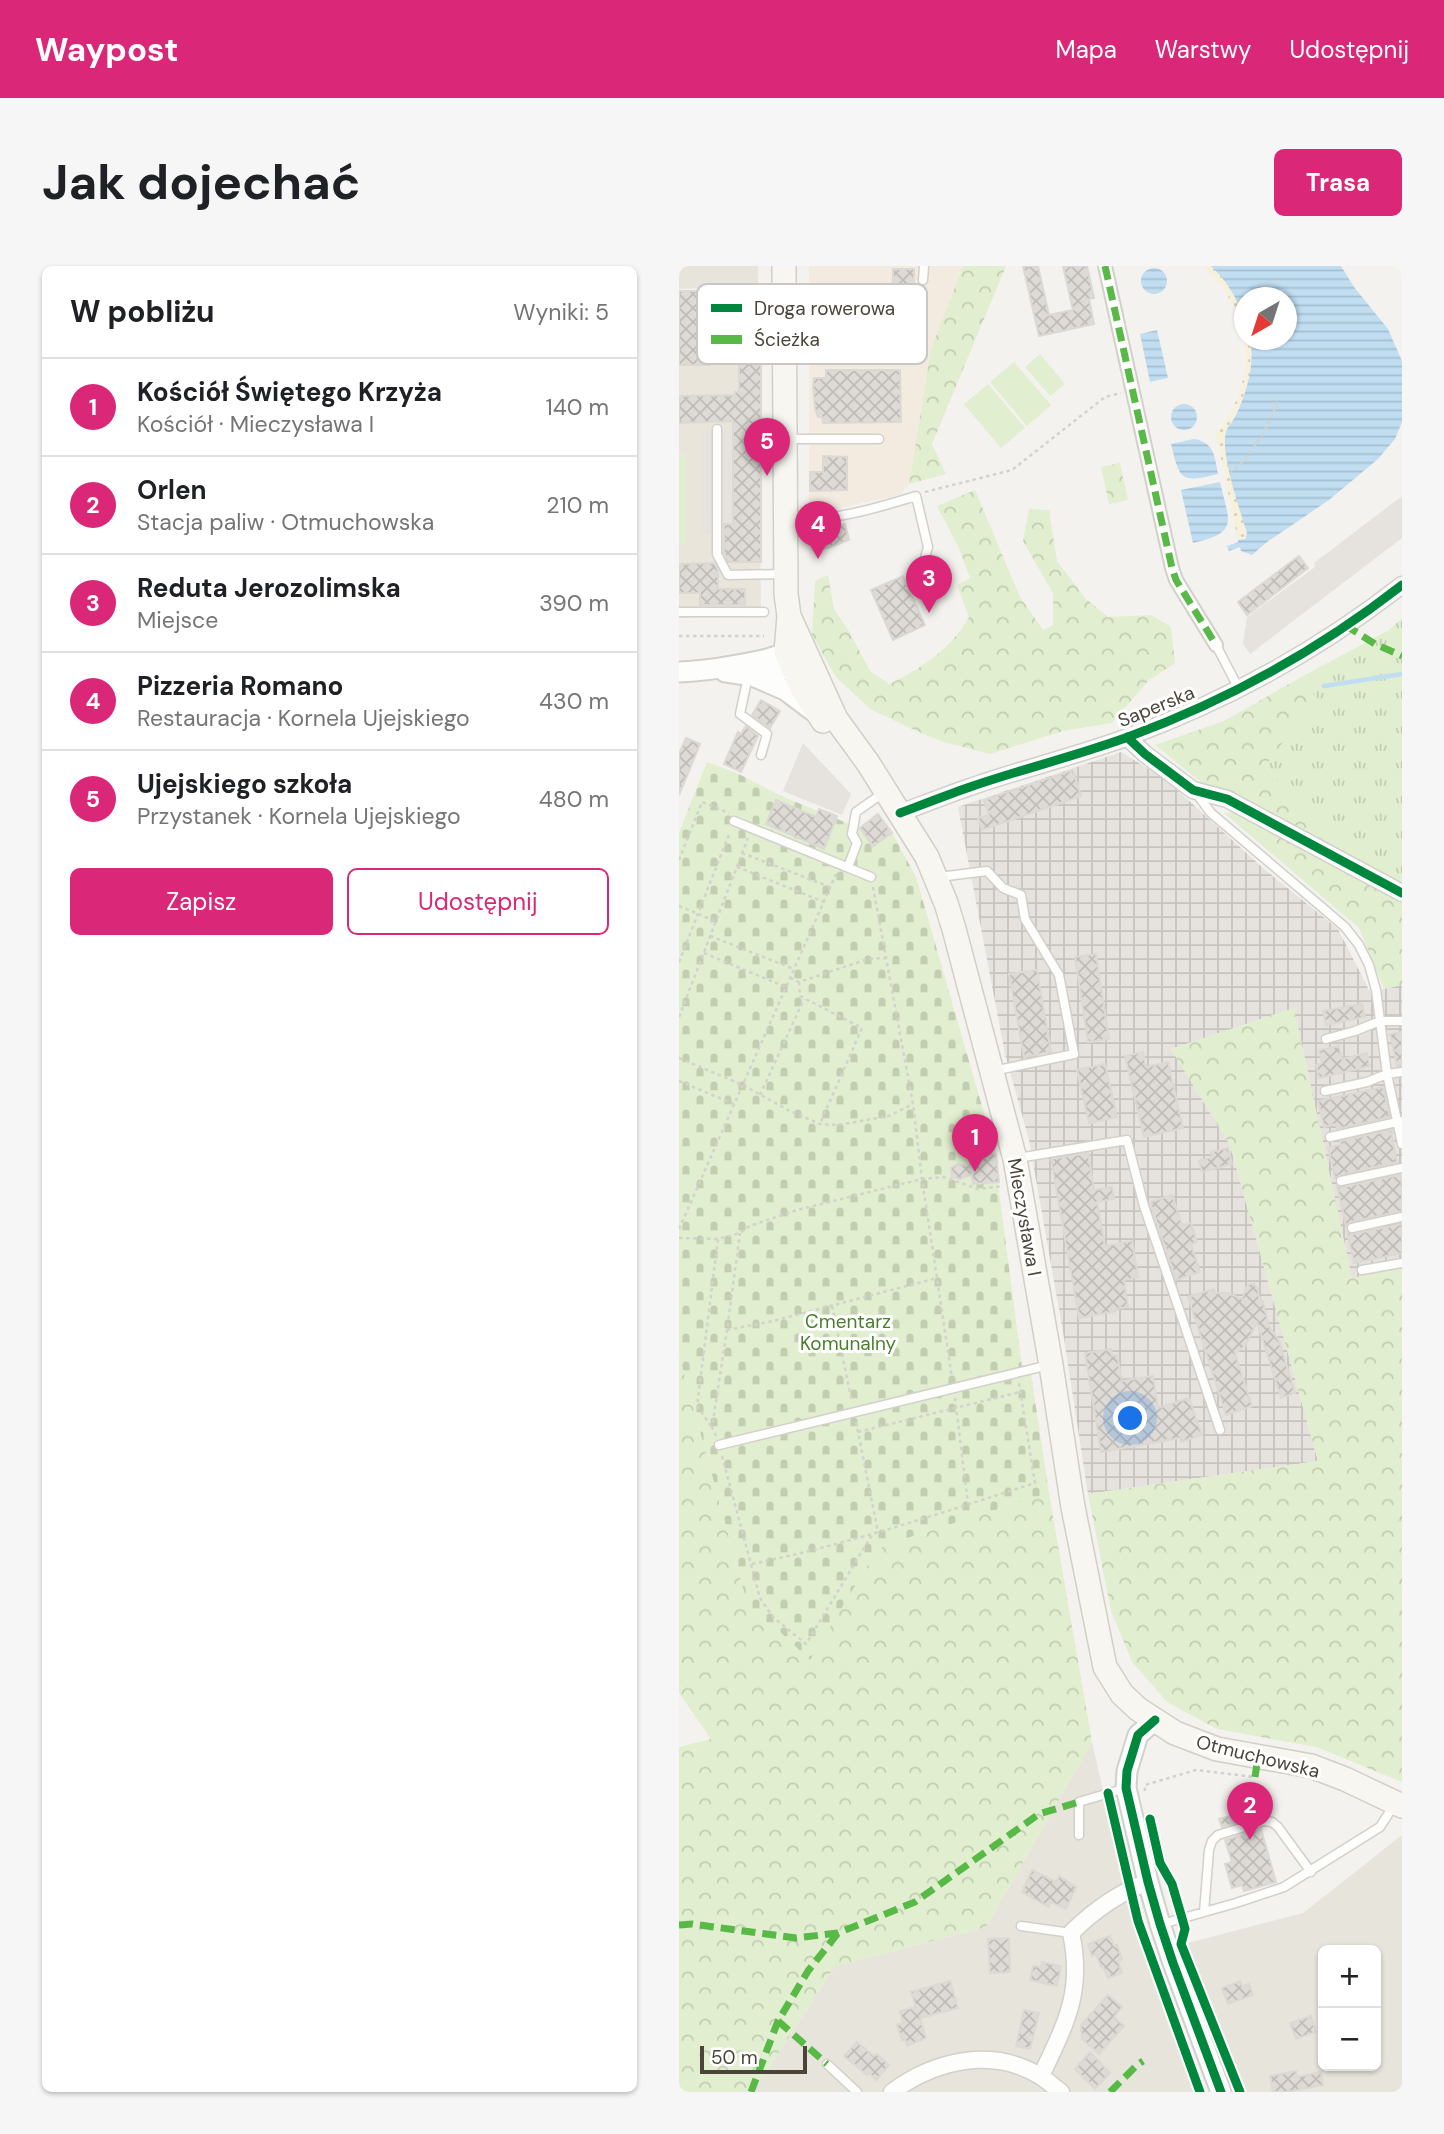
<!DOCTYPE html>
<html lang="pl">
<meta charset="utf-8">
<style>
:root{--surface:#fff;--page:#f6f6f6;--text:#202124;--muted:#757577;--line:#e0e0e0;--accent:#db2777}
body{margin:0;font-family:"DM Sans",sans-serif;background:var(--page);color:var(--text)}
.controls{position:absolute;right:21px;bottom:21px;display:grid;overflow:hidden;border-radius:10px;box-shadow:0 2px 5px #0004}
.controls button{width:63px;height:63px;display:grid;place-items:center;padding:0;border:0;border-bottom:2px solid var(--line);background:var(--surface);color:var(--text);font:35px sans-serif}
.compass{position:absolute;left:555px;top:21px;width:63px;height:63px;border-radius:50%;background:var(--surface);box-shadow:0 2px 5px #0004;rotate:219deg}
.scale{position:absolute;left:21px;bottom:18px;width:107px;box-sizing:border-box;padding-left:7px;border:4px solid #4b4439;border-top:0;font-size:19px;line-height:24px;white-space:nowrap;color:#4b4439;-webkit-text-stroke:5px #fff;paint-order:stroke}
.you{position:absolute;left:452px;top:1153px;width:24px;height:24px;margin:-18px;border:5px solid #fff;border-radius:50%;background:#1a73e8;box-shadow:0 0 0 10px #1a73e833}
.badge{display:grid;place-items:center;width:46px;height:46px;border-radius:50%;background:var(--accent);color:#fff;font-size:23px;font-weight:700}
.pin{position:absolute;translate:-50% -58px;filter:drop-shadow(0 2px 4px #0008)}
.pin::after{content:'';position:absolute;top:37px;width:24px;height:21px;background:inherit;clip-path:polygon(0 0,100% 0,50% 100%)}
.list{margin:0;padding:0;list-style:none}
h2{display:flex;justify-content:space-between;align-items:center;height:91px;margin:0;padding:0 28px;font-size:30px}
h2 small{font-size:23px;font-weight:400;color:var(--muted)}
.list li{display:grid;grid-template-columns:46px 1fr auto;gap:21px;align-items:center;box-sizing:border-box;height:98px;padding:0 28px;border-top:2px solid var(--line)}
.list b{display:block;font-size:26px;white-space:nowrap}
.list p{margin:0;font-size:23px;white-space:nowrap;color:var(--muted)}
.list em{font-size:23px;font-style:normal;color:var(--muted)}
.actions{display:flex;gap:14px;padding:21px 28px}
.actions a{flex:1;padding:16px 0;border:2px solid var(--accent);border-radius:10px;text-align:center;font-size:24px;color:var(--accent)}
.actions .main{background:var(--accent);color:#fff}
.map{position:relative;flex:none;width:723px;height:1826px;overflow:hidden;border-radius:10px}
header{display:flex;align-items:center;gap:42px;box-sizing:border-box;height:98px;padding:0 35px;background:var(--accent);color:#fff}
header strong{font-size:33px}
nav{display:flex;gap:38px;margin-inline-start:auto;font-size:24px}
.intro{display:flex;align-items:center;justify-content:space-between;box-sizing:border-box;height:168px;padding:0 42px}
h1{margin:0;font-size:49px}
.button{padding:18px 32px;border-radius:10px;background:var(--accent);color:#fff;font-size:24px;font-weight:700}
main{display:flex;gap:42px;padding:0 42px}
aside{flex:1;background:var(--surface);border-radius:10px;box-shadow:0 2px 5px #0004}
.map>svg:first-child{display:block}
.residential{fill:#e7e4dc;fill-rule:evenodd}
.commercial{fill:#f3ebdf}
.industrial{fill:url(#industrial-grid)}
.education{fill:#eae5da}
.grass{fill:url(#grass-tufts)}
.forest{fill:url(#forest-crowns)}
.sand{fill:url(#sand-dots)}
.cemetery{fill:url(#cemetery-stones)}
.garden{fill:#e1eecf}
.parking{fill:#e6e3df}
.water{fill:url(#water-rules)}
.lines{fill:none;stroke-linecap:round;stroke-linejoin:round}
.stream{stroke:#c0ddf1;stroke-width:4.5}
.building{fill:url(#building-cross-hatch);stroke:#dcd9d4;stroke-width:2}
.service-casing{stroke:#d2d0cb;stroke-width:11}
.pedestrian-casing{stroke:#d2d0cb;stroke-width:16}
.minor-casing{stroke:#d2d0cb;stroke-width:19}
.tertiary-casing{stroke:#d2d0cb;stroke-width:23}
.secondary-casing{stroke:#d3cfc5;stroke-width:26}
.path{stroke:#d3d2cc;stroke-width:2.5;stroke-dasharray:3.5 3.5;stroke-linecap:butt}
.service{stroke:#fdfdfc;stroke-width:8}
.pedestrian{stroke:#fdfdfc;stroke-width:12}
.minor{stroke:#fdfdfc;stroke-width:16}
.tertiary{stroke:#fdfdfc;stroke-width:19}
.secondary{stroke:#f7f6f1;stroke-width:23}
.quiet{stroke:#58b947;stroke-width:7;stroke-dasharray:14 7;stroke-linecap:butt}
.cycleway-casing{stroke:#fff;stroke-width:13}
.cycleway{stroke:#00873e;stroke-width:9}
.labels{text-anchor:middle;stroke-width:6;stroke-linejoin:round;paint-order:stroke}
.street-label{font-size:19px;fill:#4b4439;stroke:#fff}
.park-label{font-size:19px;fill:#4a7f2a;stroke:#fff}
.key{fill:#fff;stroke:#c9c7c4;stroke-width:2}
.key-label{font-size:19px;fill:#4b4439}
</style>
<header>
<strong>Waypost</strong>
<nav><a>Mapa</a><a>Warstwy</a><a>Udostępnij</a></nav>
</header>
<div class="intro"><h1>Jak dojechać</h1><a class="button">Trasa</a></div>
<main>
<aside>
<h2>W pobliżu<small>Wyniki: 5</small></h2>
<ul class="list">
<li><span class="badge">1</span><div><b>Kościół Świętego Krzyża</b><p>Kościół · Mieczysława I</p></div><em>140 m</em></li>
<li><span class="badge">2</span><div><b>Orlen</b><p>Stacja paliw · Otmuchowska</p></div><em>210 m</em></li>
<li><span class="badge">3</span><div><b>Reduta Jerozolimska</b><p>Miejsce</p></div><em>390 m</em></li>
<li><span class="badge">4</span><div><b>Pizzeria Romano</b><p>Restauracja · Kornela Ujejskiego</p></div><em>430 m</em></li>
<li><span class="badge">5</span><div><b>Ujejskiego szkoła</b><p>Przystanek · Kornela Ujejskiego</p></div><em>480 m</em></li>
</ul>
<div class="actions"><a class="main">Zapisz</a><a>Udostępnij</a></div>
</aside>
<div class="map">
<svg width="723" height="1826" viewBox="0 0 723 1826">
<defs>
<pattern id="industrial-grid" width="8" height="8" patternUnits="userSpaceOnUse" patternTransform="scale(1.75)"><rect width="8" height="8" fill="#e6e2de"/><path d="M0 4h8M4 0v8" fill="none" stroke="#c7c3bf"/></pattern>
<pattern id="grass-tufts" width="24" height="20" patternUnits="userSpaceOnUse" patternTransform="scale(1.75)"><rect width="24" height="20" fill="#e1eecf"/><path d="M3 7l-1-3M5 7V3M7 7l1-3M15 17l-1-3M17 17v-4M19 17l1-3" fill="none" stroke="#c3cdb2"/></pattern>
<pattern id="forest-crowns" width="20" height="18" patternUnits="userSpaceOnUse" patternTransform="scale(1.75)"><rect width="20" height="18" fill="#e1eecf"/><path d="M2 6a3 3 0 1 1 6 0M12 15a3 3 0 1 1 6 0" fill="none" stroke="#c3cdb2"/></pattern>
<pattern id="sand-dots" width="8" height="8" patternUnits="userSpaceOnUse" patternTransform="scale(1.75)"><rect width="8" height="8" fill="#f7f0da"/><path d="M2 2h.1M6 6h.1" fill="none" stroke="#d5cfbc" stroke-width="1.8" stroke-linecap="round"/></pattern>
<pattern id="cemetery-stones" width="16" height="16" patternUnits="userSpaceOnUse" patternTransform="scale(1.75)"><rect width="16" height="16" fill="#e1eecf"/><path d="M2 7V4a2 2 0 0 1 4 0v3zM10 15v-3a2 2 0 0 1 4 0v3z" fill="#c3cdb2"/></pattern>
<pattern id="water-rules" width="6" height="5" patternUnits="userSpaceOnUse" patternTransform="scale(1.75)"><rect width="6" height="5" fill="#c0ddf1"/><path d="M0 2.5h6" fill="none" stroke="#a6bfcf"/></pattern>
<pattern id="building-cross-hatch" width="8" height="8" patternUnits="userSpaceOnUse" patternTransform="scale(1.75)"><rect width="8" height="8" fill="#dedbd6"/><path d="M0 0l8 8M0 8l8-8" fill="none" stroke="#c0bdb8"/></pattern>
</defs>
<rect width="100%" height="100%" fill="#f4f2ee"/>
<path class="residential" d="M0,0h79v20l-79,3z
M413,1476l42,185 62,165h-443l82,-126 151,-39z
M723,1569v257h-157l-57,-149 115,-30zM644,1684h53v116h-53z"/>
<path class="commercial" d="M130,0h154l-32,83 -22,135 -9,11 -91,19z"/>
<path class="industrial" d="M442,486l44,27 98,89 75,61 32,63 32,-7v283l-50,11 -58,-271 -123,41 59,96 88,316 -230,33 -25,-162 -34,-192 -24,-86 -47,-247z"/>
<path class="education" d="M30,20l50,1 2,330 -82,1v-327h19v-3z"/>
<path class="grass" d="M723,352v285l-34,-21 -103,-116 51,-67 -13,-23 86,-46z"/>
<path class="forest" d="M284,0h43l-74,178 14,30 -37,10 22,-135z
M441,197l8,37 -19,4 -8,-37z
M296,224l45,107 23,33 10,-5v-32l-30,-52 6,-32 20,1 8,51 28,37 23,19 43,-2 20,12 4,36 -27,18 -36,42 -49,8 -73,23 -46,-12 -21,-8 -53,-25 -34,-32 -24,-42 3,-54 13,-6 6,34 16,24 20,38 19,13c31,-14 64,-37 80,-67l-12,-32 13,-7 -11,-30 -22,-42z
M624,410l13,23 -51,67 78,88 -108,-57 -33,-14 -47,-38 69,-24z
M558,546l131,70 34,21v82l-18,4 -25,-61 -135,-115z
M615,742l58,270 50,-10v514l-86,-35 -99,-18 -50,-27 -35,-40 -21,-51 -23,-117 230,-33 -88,-316 -59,-96z
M0,1089l68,247 7,12 25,17 31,28 65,-106 10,-8 164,-52 43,249 -106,185 -151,39 -82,126h-74v-345l32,-8 -32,-46z"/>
<path class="sand" d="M522,0h10c23,22 33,40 33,72 -6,-29 -19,-53 -43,-72z
M566,74h5l1,4 -1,30 -7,23 -17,35 4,42 17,59 -2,6 -7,1 -22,-106c22,-28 33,-58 29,-94z"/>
<path class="cemetery" d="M28,496l32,12 40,21 80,33 14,18 19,-13 24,44 81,281 2,34 24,182h8l18,119 -164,52 -10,8 -65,107 -31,-29 -25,-17 -7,-12 -68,-247v-522z"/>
<path class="garden" d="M361,88l25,30 -15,12 -25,-29z
M335,96l37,43 -24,21 -37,-44z
M309,118l37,44 -24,20 -37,-44z
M0,187h6l1,90h-7z"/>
<path class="parking" d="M52,164l1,94h-20l-1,10h-10v-103z
M723,230v42l-152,116 -7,-10 4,-27 68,-50 -1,-4z
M124,477l48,51 -9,21 -59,-24z"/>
<path class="water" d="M532,0h130l13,21 34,42 14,32v61l-7,17 -17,20 -49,41 -62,42 -15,13 -11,-4 -1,-4 -11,4 -2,-5 11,-4v-2l7,-1 2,-6c-7,-23 -27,-79 -21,-101 2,-6 8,-12 11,-19 10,-22 18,-49 13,-73h37v-42h-42l-1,19c-8,-20 -17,-36 -33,-51z
M462 15a13 13 0 1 1 26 0a13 13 0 1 1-26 0Z
M478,64l11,48 -18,4 -10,-48z
M492 151a13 13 0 1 1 26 0a13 13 0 1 1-26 0Z
M515,173c20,3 21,18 24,35 -37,9 -38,7 -47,-30z
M541,216c9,40 20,50 -27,61l-12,-53z"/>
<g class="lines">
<path class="stream" d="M645,420l78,-12"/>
</g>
<path class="building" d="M344,0h15l11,49 24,-5 -10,-44h24l7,32 -5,1 5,25 -55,12z
M214,3h21l-1,63 -21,-1z
M0,25h22l1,52h5l2,22h-30z
M60,66h22v230h-33l-4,-10v-28h9v-103l-54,2v-27l56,-1v-3h4z
M147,104h74l1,52 -78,1 -1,-6h-4l-3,-9 -2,-22 1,-8h12z
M144,190l24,1v33l-37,1v-19h13z
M166,258l4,16 -21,8h-11v-19z
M620,290l9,12 -61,47 -9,-13z
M35,297l4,7v19h27v16h-45v-12h-21v-29z
M224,310l22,49 -32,15 -22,-50z
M82,434l19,11 -10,17 -18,-13z
M67,460l12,10 -17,36 -17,-8 14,-32 3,2z
M7,472l14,6 -21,51v-41z
M394,504l8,26 -99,34 -4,-12 11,-3 -5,-15z
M97,534l40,17 3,-8 18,7 -13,33 -58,-25z
M199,548l14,19 -19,13 -13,-18z
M417,688l13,85 -21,3 -13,-85z
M358,704l14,82 -27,5 -15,-83z
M683,738l3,13 -39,8 -3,-14z
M723,766v33l-5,1 -7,-32z
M660,780l3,13 25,-6 3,13 -51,12 -3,-13 6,-2 -3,-13z
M464,786l3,15 22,-5 15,66 -39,9 -19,-81z
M426,798l12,53 -28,6 -12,-53z
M704,821l7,30 -53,12 -1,-5 -12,3 -6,-26z
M713,864l1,3h-2l6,29 -57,13 -5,3 -7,-31 13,-2 -1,-4z
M549,882l4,16 -30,8 -3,-11 14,-4 -2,-5z
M409,887l6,37 18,-3 2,12 -17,3 8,44 27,-5 6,36 -14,3 4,27 -13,2 1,2 -37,7 -28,-159z
M317,888l3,28 -26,2 -1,-10 -12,5 -8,-2 -1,-9 7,-4 12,2v-9z
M721,909l2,10v26l-51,11 -5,4 -9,-40 5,1z
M493,929l10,30 9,-2 6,19 -6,2 9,28 -24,8 -26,-78z
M723,958v29l-48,10 -7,-31 6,2z
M571,1018h4l4,5 1,8 4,5 6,24 10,15 16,52 -14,5 -24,-76 -12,24 -10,7 17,53 -26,9 -38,-118 26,-8 1,4h13l14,6 5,-13z
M432,1083l1,7 5,-1 5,26 31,-5 5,32 31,-10 13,37 -21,7 -1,-4 -79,14 -16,-99z
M576,1543l2,7 -35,11 -3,-8z
M582,1563l15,53 -32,9 -2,-6 -10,3 -7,-24 7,-2 -7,-22z
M353,1604l24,12 3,-6 17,11 -10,22 -15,-7 -2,5 -27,-15z
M431,1670l4,10 3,-1 5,14 -4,2 4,12 -14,5 -5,-12 -2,1 -5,-13 -4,2 -4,-12z
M330,1672l1,34 -20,1 -2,-34z
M363,1696l19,4 -4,20 -27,-6 3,-14 8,1z
M271,1715l8,27 -38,10 6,20 -19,8 -2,-7 -3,1 -5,-15 6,-2 -3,-12 16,-4 -5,-15z
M561,1715l2,5 7,-2 4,11 -25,9 -6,-16z
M429,1729l14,12 -8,10 10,9 -25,28 -17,-15 -1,-14z
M345,1744l15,3 -9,36 -14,-3z
M632,1750l5,16 -20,7 -6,-16z
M178,1776l17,14 3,-2 12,11 -13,15 -7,-7 -2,2 -23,-19z
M411,1786l20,21 -15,16 -20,-20z
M617,1805l1,6 24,-5 2,13 -36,7h-14l-3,-16z"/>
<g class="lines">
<g class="service-casing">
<path id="service" d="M244,14l1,-14
M35,84c0,-7 -3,-16 -2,-23 4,-21 53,-14 69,-15
M108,93l134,-2
M38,163v125l11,21 55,-1
M108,173h92
M109,255c43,0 86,-12 128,-25l12,51 -8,29
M0,346h85
M537,379l23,44
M69,410l-8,38 27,20 -6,21
M517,527l15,20 113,96 21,18 14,18 10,20 7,25 11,84 15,70
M55,555l137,56
M169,601l9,-24 -5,-9 4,-22 27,-19
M260,611l48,-6 16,17 18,7 4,24 34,56 15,79 -81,17
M647,773l29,-8 25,-10h22
M646,825l42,-9 20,-8 15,-2
M651,871l72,-16
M339,892l109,-18 17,66 76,224
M662,915l61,-13
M673,962l50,-11
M683,1004l40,-7
M40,1179l330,-80
M400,1569v-33l47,-14
M525,1646l5,-62 3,-9 6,-6 46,-14 8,1 6,5 33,45
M483,1658l74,-21 48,-16 96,-60 14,-22
M342,1660l50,7
M148,1798l30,28"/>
</g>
<g class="pedestrian-casing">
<path id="pedestrian" d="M426,0l67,302 4,12 40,65"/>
</g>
<g class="minor-casing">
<path id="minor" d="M448,471l18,17 48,36 34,9 175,94
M221,547c24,-9 47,-18 70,-26 52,-18 106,-31 158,-50 98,-36 192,-88 274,-152
M362,1810c24,-51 43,-84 30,-143 22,-22 47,-40 77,-51
M213,1826c43,-32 100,-45 148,-16 7,4 14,11 21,16"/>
</g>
<g class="tertiary-casing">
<path id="tertiary" d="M0,406c28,-1 56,-6 84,-12 17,-4 20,-9 39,-6
M46,406c32,5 49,8 77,-14
M76,411l30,13 28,21
M476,1454l-17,15 -11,36 -1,17 22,94 12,42 13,39 48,129"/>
</g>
<g class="secondary-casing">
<path id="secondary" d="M105,0l2,328 3,22 -3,36 17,38 20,31
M110,350l47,103 32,44 59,94 19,46 8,26 61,230 36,206 22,142 32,160 17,27 16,15 37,24 42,16 94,17 34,13 57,27"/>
</g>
<path class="path" d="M551,208c23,-21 38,-45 48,-74
M246,226l87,-22 93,-73 16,-4
M0,370h85
M63,587l88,34
M0,594l23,-58 27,11
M58,601l87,35
M194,621l40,217 9,75 30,199
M0,640l36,15
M31,670l84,33
M25,687l82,34
M0,696l51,-130
M111,712l9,4 69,-23 18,-1
M120,716l1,14 62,32 -42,96
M0,751l69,-179
M0,792l64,27 45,25 32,14 18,1 51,-9 24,-12
M0,815l55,23
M81,829l44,-96
M0,963l157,-355
M0,972l39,1 22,-6 10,-7 47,-16 125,-31 22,-2 34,12 25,-3
M153,1040l20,96
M48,1064l46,-9 164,-43
M276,1132l13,106
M177,1156l22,110
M32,1160l-14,-20 21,-167
M179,1166l162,-40
M37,1170l-4,-9 15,-97 13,-97
M43,1190l38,142 13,19 33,27 66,-109
M73,1298c97,-20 189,-51 283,-81l-16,-100
M466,1525v-6l51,-15 59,7"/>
<use href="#service" class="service"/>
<use href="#pedestrian" class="pedestrian"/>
<use href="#minor" class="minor"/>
<use href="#tertiary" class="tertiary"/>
<use href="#secondary" class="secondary"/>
<path class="quiet" d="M426,0l67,302 4,12 40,65
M666,359l30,19 27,12
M576,1511l3,-20
M0,1659l13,-1 104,14 42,-5 77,-31 124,-88 40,-12
M99,1755l49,43
M72,1826l27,-71 30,-50 30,-38
M431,1826l27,-27 6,-4"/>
<g class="cycleway-casing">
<path id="cycleway" d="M448,471l18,17 48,36 34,9 175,94
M221,547c24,-9 47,-18 70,-26 52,-18 106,-31 158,-50 98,-36 192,-88 274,-152
M476,1454l-17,15 -11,36 -1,17 22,94 12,42 13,39 48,129
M429,1527l30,128 62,171
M471,1553l10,44 12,21 10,34 3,11 -4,15 59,148"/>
</g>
<use href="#cycleway" class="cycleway"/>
</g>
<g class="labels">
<g class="street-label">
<text transform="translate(477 440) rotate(-22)" y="7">Saperska</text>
<text transform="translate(346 951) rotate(80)" y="7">Mieczysława I</text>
<text transform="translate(579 1490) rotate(14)" y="7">Otmuchowska</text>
</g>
<g class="park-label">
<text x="169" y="1062">Cmentarz<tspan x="169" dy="22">Komunalny</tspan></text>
</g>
</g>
<rect x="18" y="18" width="230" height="80" rx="10" class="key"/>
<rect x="32" y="38" width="31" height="8" fill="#00873e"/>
<rect x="32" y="69" width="31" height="9" fill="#58b947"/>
<g class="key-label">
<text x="75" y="49">Droga rowerowa</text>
<text x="75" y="80">Ścieżka</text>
</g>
</svg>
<div class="controls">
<button>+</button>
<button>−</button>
</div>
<svg class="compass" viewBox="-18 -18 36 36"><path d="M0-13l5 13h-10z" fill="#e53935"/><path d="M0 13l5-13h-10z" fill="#757577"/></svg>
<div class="scale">50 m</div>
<div class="you"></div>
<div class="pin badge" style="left:296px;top:906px">1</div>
<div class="pin badge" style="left:571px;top:1574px">2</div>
<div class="pin badge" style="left:250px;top:347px">3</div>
<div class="pin badge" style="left:139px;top:293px">4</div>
<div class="pin badge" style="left:88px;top:210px">5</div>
</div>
</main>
